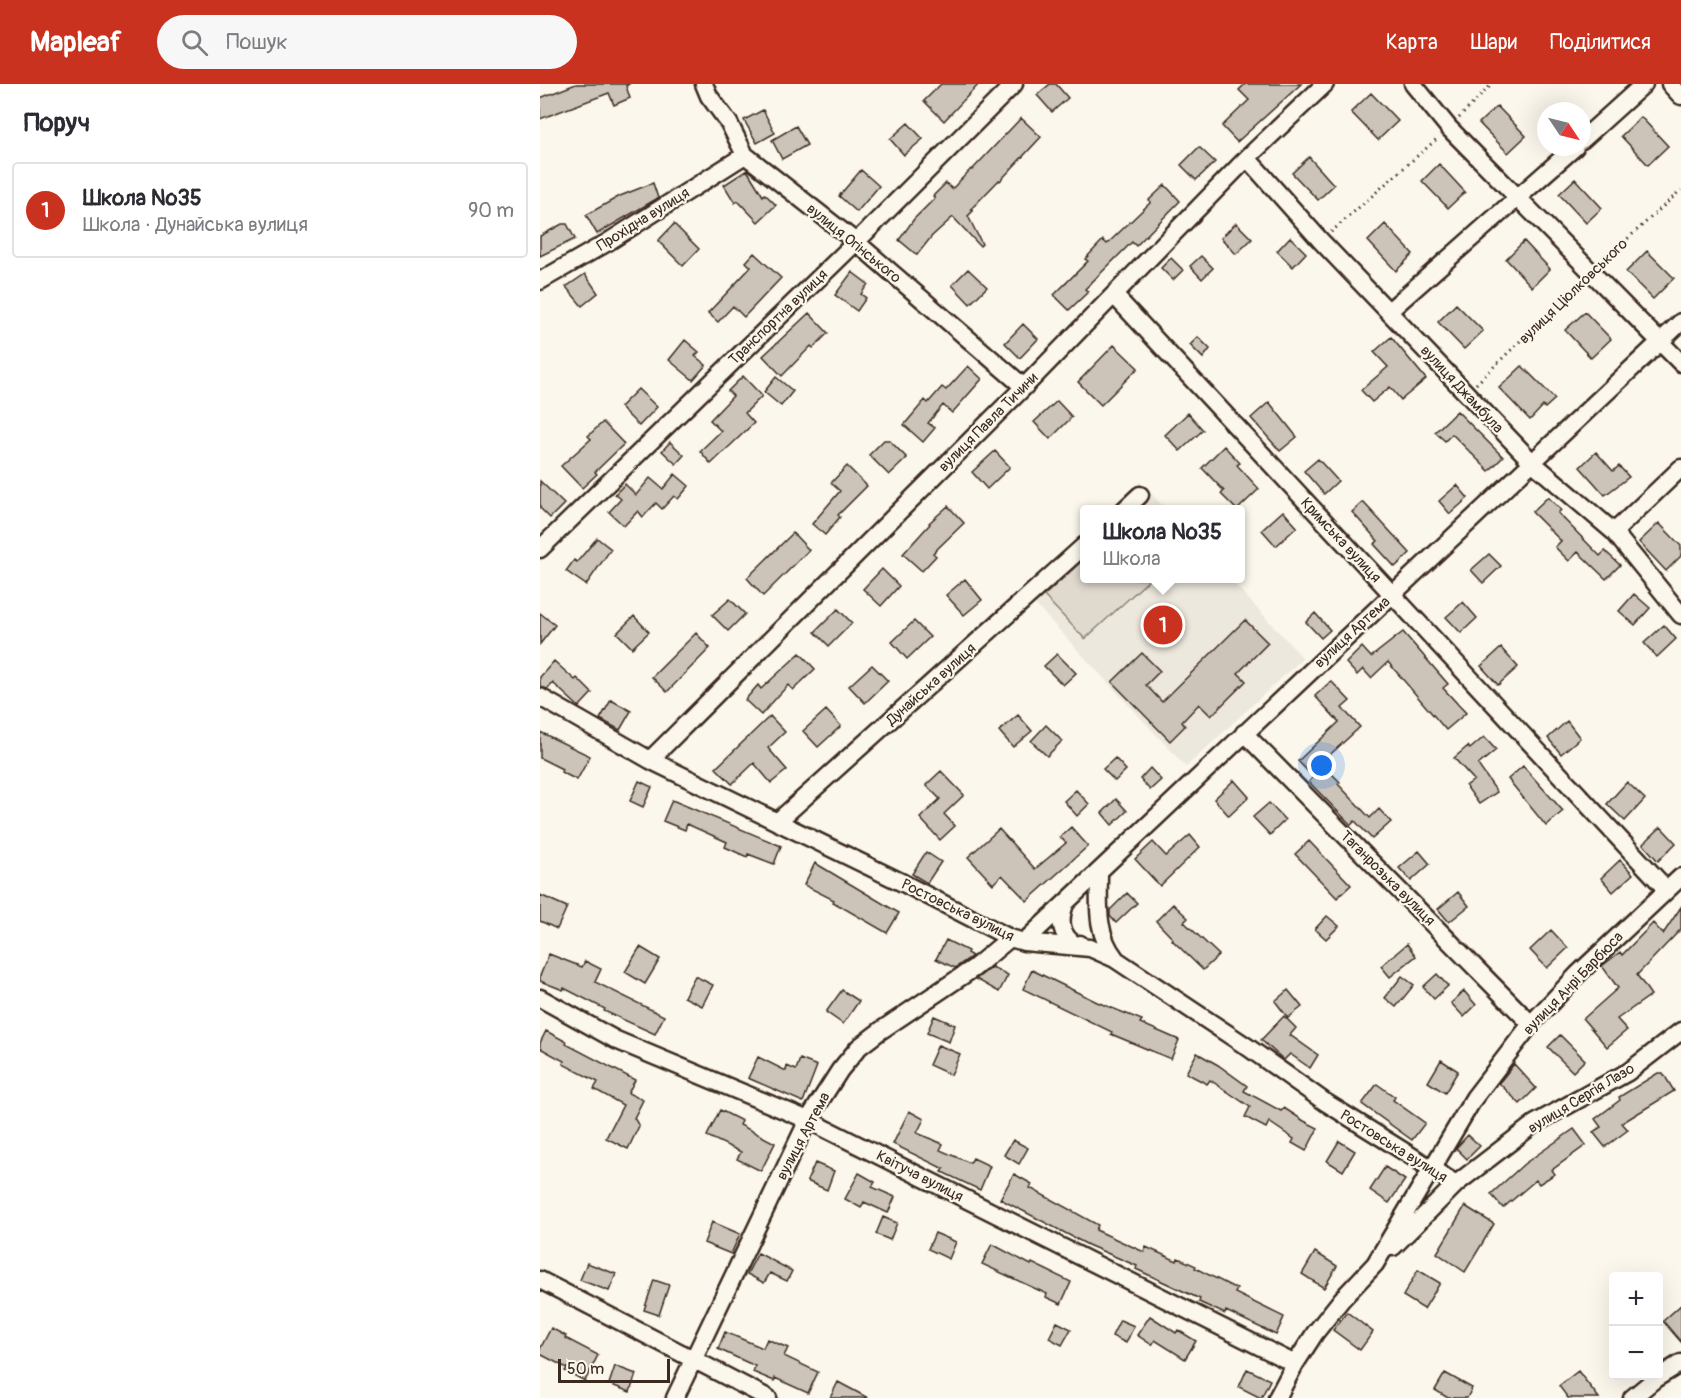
<!DOCTYPE html>
<html lang="uk">
<meta charset="utf-8">
<style>
:root{--surface:#fff;--page:#f7f7f7;--text:#2b2b33;--muted:#7c7c81;--line:#e1e1e2;--accent:#c8321e}
body{margin:0;font-family:Pangolin,sans-serif;background:var(--page);color:var(--text)}
.controls{position:absolute;right:18px;bottom:18px;display:grid;overflow:hidden;border-radius:6px;box-shadow:0 6px 24px #0002}
.controls button{width:54px;height:54px;display:grid;place-items:center;padding:0;border:0;border-bottom:2px solid var(--line);background:var(--surface);color:var(--text);font:30px sans-serif}
.compass{position:absolute;left:997px;top:18px;width:54px;height:54px;border-radius:50%;background:var(--surface);box-shadow:0 6px 24px #0002;rotate:125deg}
.scale{position:absolute;left:18px;bottom:15px;width:112px;box-sizing:border-box;padding-left:6px;border:3px solid #3b2a1e;border-top:0;font-size:16px;line-height:21px;white-space:nowrap;color:#3b2a1e;-webkit-text-stroke:4px #fbf7ec;paint-order:stroke}
.you{position:absolute;left:782px;top:682px;width:21px;height:21px;margin:-15px;border:4px solid #fff;border-radius:50%;background:#1a73e8;box-shadow:0 0 0 9px #1a73e833}
.badge{display:grid;place-items:center;width:39px;height:39px;border-radius:50%;background:var(--accent);color:#fff;font-size:20px;font-weight:700}
.pin{position:absolute;translate:-50% -50%;border:3px solid #fff;box-shadow:0 2px 6px #0006}
.popup{position:absolute;left:540px;top:421px;width:165px;height:78px;box-sizing:border-box;display:grid;place-content:center;border-radius:6px;background:var(--surface);filter:drop-shadow(0 2px 4px #0005);font-size:20px;white-space:nowrap;color:var(--muted)}
.popup b{font-size:22px;color:var(--text)}
.popup::after{content:'';position:absolute;left:50%;top:100%;margin-left:-12px;border:12px solid transparent;border-top-color:var(--surface)}
.list{margin:0;padding:0;list-style:none}
h2{display:flex;justify-content:space-between;align-items:center;height:78px;margin:0;padding:0 24px;font-size:26px}
h2 small{font-size:20px;font-weight:400;color:var(--muted)}
.list li{display:grid;grid-template-columns:39px 1fr auto;gap:18px;align-items:center;box-sizing:border-box;height:96px;margin:0 12px 12px;padding:0 12px;border:2px solid var(--line);border-radius:6px}
.list b{display:block;font-size:22px;white-space:nowrap}
.list p{margin:0;font-size:20px;white-space:nowrap;color:var(--muted)}
.list em{font-size:20px;font-style:normal;color:var(--muted)}
.icon{flex:none;width:33px;height:33px;fill:none;stroke:currentColor;stroke-width:2;stroke-linecap:round;stroke-linejoin:round}
.map{position:relative;flex:none;width:1141px;height:1314px;overflow:hidden}
header{display:flex;align-items:center;gap:36px;box-sizing:border-box;height:84px;padding:0 30px;background:var(--accent);color:#fff}
header strong{font-size:28px}
nav{display:flex;gap:33px;margin-inline-start:auto;font-size:21px}
.search{width:420px;height:54px;background:var(--page);display:flex;align-items:center;gap:15px;box-sizing:border-box;padding:0 21px;border-radius:33px;color:var(--muted);font-size:22px}
main{display:flex}
aside{flex:1;background:var(--surface)}
.map>svg:first-child{display:block}
.built{fill:#ede8dd}
.green{fill:#dfd9ce;stroke:#8d8276;stroke-width:1.5}
.building{fill:#ccc4b9;stroke:#3b2a1e;stroke-width:1.5}
.lines{fill:none;stroke-linecap:round;stroke-linejoin:round}
.minor-casing{stroke:#3b2a1e;stroke-width:21}
.path{stroke:#3b2a1e;stroke-width:3;stroke-dasharray:1.5 4.5;stroke-linecap:butt}
.minor{stroke:#fbf7ec;stroke-width:16}
.labels{text-anchor:middle;stroke-width:4.5;stroke-linejoin:round;paint-order:stroke}
.street-label{font-size:15px;fill:#3b2a1e;stroke:#fbf7ec}
</style>
<header>
<strong>Mapleaf</strong>
<div class="search"><svg class="icon" aria-label="search" viewBox="0 0 24 24"><circle cx="10" cy="10" r="6"/><path d="M15 15l6 6"/></svg>Пошук</div>
<nav><a>Карта</a><a>Шари</a><a>Поділитися</a></nav>
</header>
<main>
<aside>
<h2>Поруч<small></small></h2>
<ul class="list">
<li><span class="badge">1</span><div><b>Школа №35</b><p>Школа · Дунайська вулиця</p></div><em>90 m</em></li>
</ul>
</aside>
<div class="map">
<svg width="1141" height="1314" viewBox="0 0 1141 1314">
<rect width="100%" height="100%" fill="#fbf7ec"/>
<filter id="ink" filterUnits="userSpaceOnUse"><feTurbulence type="fractalNoise" baseFrequency=".0167" numOctaves="2"/><feDisplacementMap in="SourceGraphic" scale="12" xChannelSelector="R" yChannelSelector="G"/><feConvolveMatrix kernelMatrix="1 2 1 2 8 2 1 2 1" color-interpolation-filters="sRGB"/></filter>
<g filter="url(#ink)">
<path class="built" d="M600,398l26,27 -55,1z
M545,449v45l145,1 73,79 -117,109 -163,-176z"/>
<path class="green" d="M545,474v20l65,1 -65,60 -41,-43z"/>
<path class="building" d="M36,0h53l-3,2 4,12 -16,7 -5,-12 -69,26v-21z
M401,0h38l-35,37 -20,-20z
M510,0h6l12,14 -16,14 -15,-17z
M705,0h56l-64,58 -15,-16 27,-26 -10,-10z
M831,9l27,28 -20,19 -27,-28z
M957,22l29,30 -18,17 -29,-30z
M223,26l12,23 -18,10 -13,-23z
M1101,33l27,29 -20,19 -27,-29z
M481,34l20,19 -41,44 -1,-1 -28,29 2,2 -5,5 14,28 -2,2 -27,-29 -21,19 -15,19 -18,-15 15,-21 21,-21 -2,-2 13,-13 6,6 19,-20 1,1z
M368,39l15,16 -19,16 -14,-16z
M256,42l11,19 -25,14 -10,-19z
M659,63l16,15 -19,18 -15,-15z
M769,73l25,28 -16,15 -26,-27z
M899,80l26,28 -17,16 -26,-27z
M207,86l16,26 2,-2 11,11 -18,17 -20,-21 -3,2 -11,-18z
M321,86l18,16 -22,26 -18,-16z
M1035,95l27,29 -16,15 -27,-29z
M113,99l5,15 -61,36 -11,-19 34,-19z
M625,101l15,16 -44,45 -4,-4 -47,47 3,3 -19,18 -15,-15 34,-34 -3,-2 18,-19 4,4 44,-42 -2,-2z
M696,139l16,16 -16,15 -15,-16z
M22,140h5l8,15 -35,17v-20z
M134,140l25,25 -16,17 -25,-25z
M845,140l28,30 -17,17 -28,-30z
M750,153l16,16 -13,14 -16,-16z
M984,157l26,28 -18,18 -26,-28z
M1107,167l27,27 -21,21 -27,-27z
M214,169l27,25 -37,39 -11,-11 -15,16 -10,-9 43,-46 -5,-5z
M661,172l12,12 -11,11 -12,-13z
M631,174l12,12 -10,10 -12,-12z
M428,185l19,18 -17,17 -18,-19z
M312,188l16,12 -7,10 5,4 -9,13 -22,-16z
M45,190l13,19 -16,13 -16,-19z
M916,220l27,27 -19,18 -26,-27z
M1045,228l26,27 -20,19 -26,-28z
M269,229l19,20 -15,15 -2,-2 -29,30 -19,-20z
M483,240l15,15 -18,19 -15,-15z
M658,253l12,12 -7,9 -13,-13z
M851,253l35,42 -25,21 -11,-13 -18,15 -11,-12 27,-23 -14,-15z
M145,256l14,12 -4,4 11,9 -13,15 -24,-20z
M574,261l24,23 -37,37 -23,-23z
M428,282l14,13 -30,34 -9,-8 -15,18 7,5 -12,14 -19,-17 21,-25 3,3 14,-16 4,3z
M982,282l33,33 -10,9 -2,-2 -13,14 -31,-32z
M203,292l19,20 -17,17 9,10 -43,41 -11,-13 21,-20 -11,-11 23,-24 -5,-5z
M236,293l17,14 -12,15 -17,-14z
M98,305l19,18 -18,19 -19,-19z
M517,317l15,16 -22,22 -16,-17z
M729,318l28,35 -17,14 -29,-33z
M917,327l46,46 -14,14 -37,-37 -7,7 -10,-9z
M648,329l15,17 -23,21 -15,-16z
M63,338l21,22 -29,28 2,2 -15,14 -21,-22 30,-27 -3,-3z
M344,356h5l18,18 -18,17 -20,-20z
M130,358l14,13 -8,9 -14,-13z
M684,362l16,17 -3,2 22,24 -22,21 -16,-16 3,-3 -22,-23z
M455,367l15,16 -23,22 -15,-17z
M1056,368l17,19 6,-5 10,11 -24,18 -25,-28z
M778,375l20,22 -14,13 -20,-23z
M307,382l20,20 -29,29 2,2 -15,18 -13,-11 28,-33 -9,-8z
M135,390l14,12 -11,13 -4,-3 -12,13 -6,-6 -13,14 -5,-6 -14,15 -15,-14 12,-13 -6,-5 10,-10 11,11 14,-17 13,11z
M0,397l24,23 -14,14 -10,-10z
M917,401l11,13 -18,16 -11,-13z
M1008,413l13,13 -3,3 42,43 5,-5 15,14 -14,14 -28,-27 -9,9 -14,-14 6,-6 -29,-29z
M823,418l47,51 -15,14 -21,-23 4,-3 -26,-29z
M408,422l16,17 -31,30 3,3 -14,15 -19,-17 27,-30 -1,-1z
M743,427l14,16 -21,19 -14,-16z
M1119,439l22,23v10l-15,15 -27,-29z
M253,449l16,17 -46,46 -16,-18z
M57,454l14,11 -25,36 -20,-14 8,-11 3,2z
M949,470l12,12 -18,17 -12,-13z
M342,485l17,17 -18,20 -18,-17z
M425,495l17,21 -18,15 -18,-20z
M1094,510l16,14 -15,17 -16,-14z
M190,515l15,15 -17,17 -16,-16z
M923,518l14,16 -16,15 -15,-16z
M298,525l14,14 -23,23 -14,-14z
M0,529l15,12 -15,19z
M775,529l15,17 -9,8 -15,-16z
M94,532l15,16 -17,16 -15,-15z
M705,536l23,23 -30,30 8,8 -35,35 -12,-12 -17,18 3,4 -15,15 -58,-59 30,-29 18,18 -14,14 16,17z
M374,537l16,16 -23,22 -15,-17z
M1124,541l12,14 -19,18 -13,-14z
M863,548l45,52 -5,4 23,25 -20,17 -58,-68 -17,16 -8,-9 -6,6 -11,-12 16,-16 9,10z
M156,549l14,15 -43,44 -15,-15z
M961,564l17,19 -20,18 -17,-19z
M260,569l15,16 -22,21 -5,-5 -27,30 -16,-15 13,-15 3,4z
M517,570l19,19 -13,12 -19,-19z
M14,577l21,19 2,-2 15,15 -13,14 -26,-24 -5,6 -8,-2v-10z
M332,581l16,16 -23,22 -16,-17z
M791,597l19,20 -8,7 18,19 -39,36 19,19 -2,2 32,34 9,-9 12,13 -19,17 -17,-18 -4,4 -42,-43 4,-5 -15,-16 41,-39 -24,-26z
M71,616l20,11 -11,19 -20,-11z
M286,626l15,16 -23,21 -15,-16z
M478,631l14,16 -19,16 -14,-16z
M230,632l15,16 -17,16 19,22 -16,13 -17,-20 -22,21 -16,-16z
M1027,637l13,17 -19,16 -13,-16z
M506,641l16,16 -15,15 -16,-15z
M0,648l50,24 -13,24 -16,-8 1,-3 -22,-11z
M944,653l12,13 -18,15 19,27 -18,12 -13,-18 8,-6 -20,-22 14,-12 2,3z
M575,674l11,12 -11,11 -12,-12z
M983,682l40,45 -17,15 -38,-47z
M610,684l11,12 -11,10 -10,-11z
M401,687l23,24 -20,19 11,12 -15,14 -20,-22 20,-19 -14,-14z
M694,696l15,17 -20,19 -15,-17z
M99,697l13,6 -9,20 -13,-6z
M1087,698l18,17 -20,22 -18,-17z
M536,706l13,14 -12,12 -13,-15z
M576,715l11,12 -15,14 -10,-12z
M132,716l109,46 -7,18 -26,-10 -1,3 -22,-10 2,-5 -40,-18 -2,6 -22,-9z
M729,719l16,17 -15,15 -17,-18z
M531,743l17,19 -61,55 -25,-26 -9,9 -25,-27 31,-28 36,40 31,-26 -6,-6z
M1121,743l15,16 -18,18 -15,-17z
M650,751l10,12 -40,39 -25,-27 18,-17 13,14z
M769,757l42,44 -14,13 -42,-44z
M879,767l11,13 -19,17 -12,-13z
M386,768l15,10 -14,21 -15,-9z
M1080,776l13,14 -20,18 -12,-14z
M275,779l84,50 -12,20 -54,-31 1,-2 -30,-15z
M918,808l11,14 -20,16 -11,-13z
M587,809l10,10 -21,20 -6,-7v-6z
M0,811l27,12 -10,22 -17,-8z
M633,820l15,14 -4,4 35,33 -16,15 -31,-30 1,-1 -17,-18z
M1141,823v22l-44,46 14,20 -34,24 10,11 -20,17 -24,-28 35,-31 -16,-22 18,-14 2,3 31,-32 10,11z
M787,832l12,10 -13,13 -11,-10z
M1011,846l17,18 -21,20 -17,-18z
M406,856l22,11 -1,2 5,3 -17,12 -19,-9z
M867,860l9,12 -26,21 -9,-11z
M100,863l20,12 -15,25 -20,-12z
M9,870l33,13 3,-6 16,8 -6,13 69,34 -9,18 -51,-23 1,-2 -41,-21 -1,2 -23,-9v-5z
M452,883l16,8 -9,17 -23,-13z
M492,886l65,32 45,18 -2,3 39,17 -8,19 -60,-25 1,-2 -89,-43z
M897,890l11,12 -14,13 -11,-12z
M155,892l18,9 -11,21 -18,-9z
M862,892l12,9 -18,22 -11,-9z
M302,906l17,11 -16,23 -17,-12z
M748,906l14,17 -14,11 -13,-17z
M924,907l12,14 -12,12 -13,-14z
M394,932l21,9 -6,17 -22,-9z
M744,932l12,12 -6,7 28,20 -8,13 -20,-14 -6,6 -23,-20z
M6,947l21,11 -1,2 69,36 -7,13 15,7 -9,18 5,8 -11,23 -22,-11 17,-33 -29,-16 4,-7 -35,-18 1,-3 -24,-13v-5z
M1020,951l25,25 -12,12 -25,-25z
M398,961l22,9 -9,21 -22,-10z
M657,969l21,12 29,21 -3,5 37,20 3,-3 20,13 14,7 -12,23 -14,-8 2,-4 -25,-17 -3,6 -21,-11 5,-10 -40,-27 -3,4 -21,-11z
M218,973l28,14 1,-5 9,4 4,-11 17,7 -14,36 -55,-24z
M901,976l17,11 -13,22 -17,-11z
M974,980l22,24 -16,16 -21,-21z
M1118,989h5l11,18 -52,32 6,7 -23,17 -12,-15 8,-5 -6,-8 25,-19 -1,-3z
M837,1000l18,13 -2,3 32,23 -13,17 -50,-36z
M180,1026l22,11 -2,4 35,18 -14,28 -24,-12 4,-7 -34,-16z
M369,1027l15,8 -7,14 26,11 -3,6 30,13 3,-5 17,8 -10,24 -38,-18 2,-3 -51,-25z
M1034,1045l12,16 -34,25 3,4 -16,10 -3,-4 -33,28 -12,-14 33,-30z
M928,1051l12,11 -13,13 -11,-11z
M473,1056l15,8 -9,16 -15,-9z
M799,1057l16,10 -12,20 -16,-10z
M275,1079l19,8 -7,19 -20,-9z
M845,1083l20,13 -16,23 -19,-13z
M319,1089l16,9 -3,5 23,10 -7,16 -24,-11 -3,6 -16,-9z
M474,1090l18,10 -2,4 68,37 -2,5 48,22 2,-5 31,14 1,-3 18,8 -1,2 42,21 -2,4 49,24 -8,18 -50,-24 -1,3 -26,-12 1,-3 -64,-30 1,-3 -49,-21 -88,-46z
M925,1122l29,18 -29,48 -28,-19z
M343,1133l14,6 -7,17 -14,-6z
M172,1138l28,12 -9,20 -27,-11z
M395,1149l21,9 -7,17 -21,-10z
M452,1160l39,21 1,-2 39,19 -10,22 -15,-7 1,-3 -65,-30z
M775,1168l22,14 -13,22 -22,-14z
M218,1169l34,18 -5,10 -17,-8 -6,10 -17,-9z
M47,1179l29,11 -7,17 -29,-11z
M878,1186l22,13 -16,26 -21,-13z
M114,1196l15,5 -10,30 -15,-5z
M1141,1221v37l-18,-21z
M807,1228l26,20 -13,18 -27,-20z
M610,1232l26,17 2,-3 18,11 -11,18 -30,-19 -3,5 -15,-10z
M580,1236l14,6 -8,17 -14,-7z
M517,1238l14,7 -9,16 -13,-7z
M11,1244l15,8 -1,2 33,17 -13,26 -20,-10 2,-3 -27,-14v-5z
M185,1248l38,16 4,-9 21,9 -4,8 34,16 -10,21 -33,-15 -1,3 -21,-9 2,-6 -37,-17z
M75,1282l21,8 -6,18 -21,-8z
M707,1285l23,11 -9,18 -22,-11z
M1038,1287l21,27h-31l-9,-12z
M905,1289l27,15 -5,10h-19l-13,-8z
M298,1298l30,16h-38z"/>
<g class="lines">
<g class="minor-casing">
<path id="minor" d="M164,0l5,12 20,27 16,32 111,87 168,145
M873,0l36,44 232,235
M1130,0l11,12
M1042,56l62,-56
M707,74l74,83 211,221 82,70 67,83
M0,197l68,-39 137,-87
M574,211l553,595
M849,227l186,-164
M584,426l16,-15
M1074,448l67,-64
M0,465l316,-307 158,-158
M0,613l110,63 253,123 107,55 14,4 66,6 25,11 134,89 76,54 131,82
M704,649l287,291
M110,676l374,-373 223,-229 78,-74
M237,738l308,-277
M559,788c0,31 -4,60 16,86
M525,820c-6,17 -5,30 10,41l5,-1
M484,858l657,-620
M0,914l76,42 192,80 487,244
M853,1163l63,-63 78,-60 94,-52 53,-41
M0,1196l228,118
M135,1314l133,-278 32,-50 19,-23 21,-16 94,-63 36,-30
M737,1314l18,-34 20,-31 27,-34 33,-35 99,-166 57,-74 47,-50 103,-97
M1092,1314l23,-19 26,-16"/>
</g>
<path class="path" d="M919,34l33,-34
M791,148l108,-95
M1061,179l80,-73
M936,300l105,-102"/>
<use href="#minor" class="minor"/>
</g>
</g>
<g class="labels">
<g class="street-label">
<text transform="translate(103 135) rotate(-32)" y="5">Прохідна вулиця</text>
<text transform="translate(314 159) rotate(39)" y="5">вулиця Огінського</text>
<text transform="translate(1033 207) rotate(-44)" y="5">вулиця Ціолковського</text>
<text transform="translate(238 233) rotate(-44)" y="5">Транспортна вулиця</text>
<text transform="translate(922 305) rotate(47)" y="5">вулиця Джамбула</text>
<text transform="translate(448 338) rotate(-45)" y="5">вулиця Павла Тичини</text>
<text transform="translate(801 456) rotate(47)" y="5">Кримська вулиця</text>
<text transform="translate(812 548) rotate(-43)" y="5">вулиця Артема</text>
<text transform="translate(391 600) rotate(-42)" y="5">Дунайська вулиця</text>
<text transform="translate(848 794) rotate(45)" y="5">Таганрозька вулиця</text>
<text transform="translate(418 826) rotate(26)" y="5">Ростовська вулиця</text>
<text transform="translate(1033 899) rotate(-46)" y="5">вулиця Анрі Барбюса</text>
<text transform="translate(1041 1014) rotate(-31)" y="5">вулиця Сергія Лазо</text>
<text transform="translate(263 1052) rotate(-62)" y="5">вулиця Артема</text>
<text transform="translate(854 1062) rotate(32)" y="5">Ростовська вулиця</text>
<text transform="translate(380 1092) rotate(27)" y="5">Квітуча вулиця</text>
</g>
</g>
</svg>
<div class="controls">
<button>+</button>
<button>−</button>
</div>
<svg class="compass" viewBox="-18 -18 36 36"><path d="M0-13l5 13h-10z" fill="#e53935"/><path d="M0 13l5-13h-10z" fill="#7c7c81"/></svg>
<div class="scale">50 m</div>
<div class="you"></div>
<div class="pin badge" style="left:623px;top:541px">1</div>
<div class="popup"><b>Школа №35</b>Школа</div>
</div>
</main>
